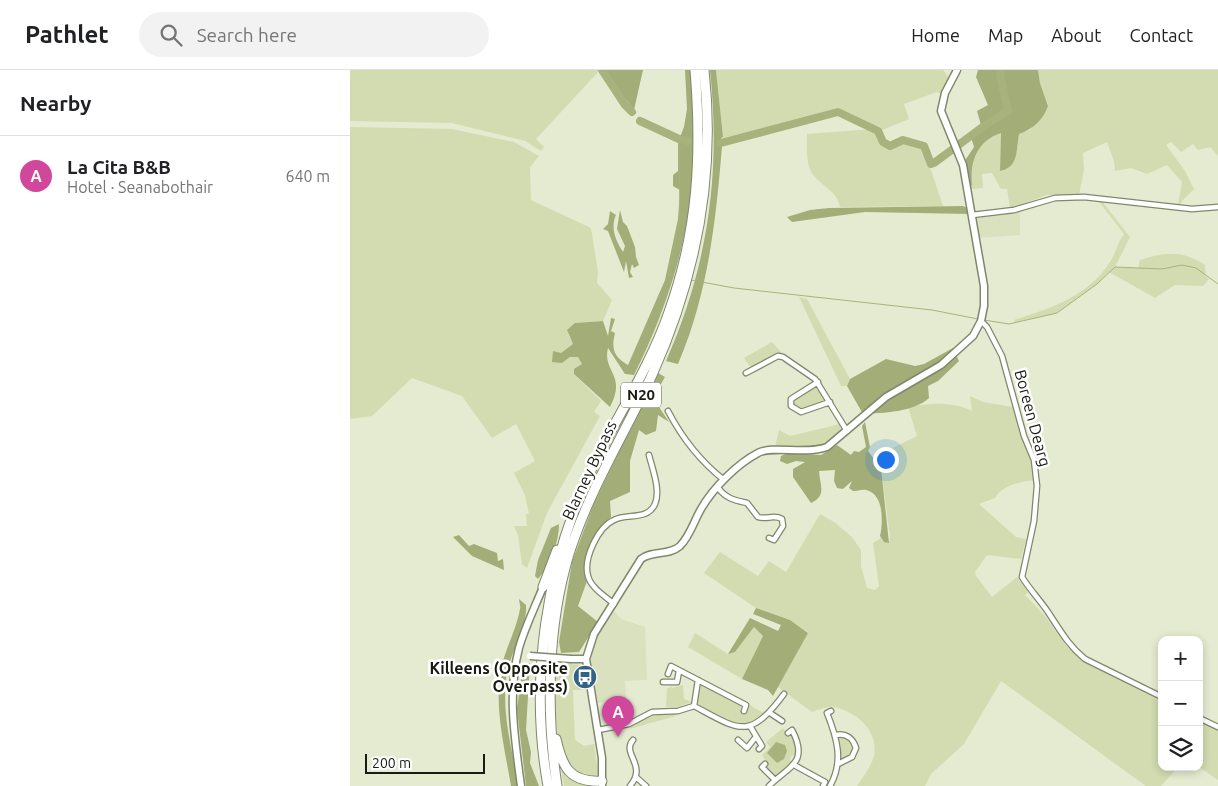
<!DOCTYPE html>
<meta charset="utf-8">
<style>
:root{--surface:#fff;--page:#f2f2f2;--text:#202124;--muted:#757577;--line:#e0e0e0;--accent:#db2777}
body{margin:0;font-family:Ubuntu,sans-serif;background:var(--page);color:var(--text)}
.controls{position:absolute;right:15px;bottom:15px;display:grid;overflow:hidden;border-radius:10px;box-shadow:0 2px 8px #0003}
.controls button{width:45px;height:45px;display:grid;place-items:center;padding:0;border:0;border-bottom:1px solid var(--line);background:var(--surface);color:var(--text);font:25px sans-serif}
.scale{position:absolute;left:15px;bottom:12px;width:120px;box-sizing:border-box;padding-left:5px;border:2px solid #191b11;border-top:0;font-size:14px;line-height:18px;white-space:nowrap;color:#191b11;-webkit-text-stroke:4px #fff;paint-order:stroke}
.you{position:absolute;left:535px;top:389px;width:18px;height:18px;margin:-12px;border:4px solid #fff;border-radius:50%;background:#1a73e8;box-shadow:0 0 0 8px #1a73e833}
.badge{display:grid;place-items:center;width:32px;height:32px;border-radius:50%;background:var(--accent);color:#fff;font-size:16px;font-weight:700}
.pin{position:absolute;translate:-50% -41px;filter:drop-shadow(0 1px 2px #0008)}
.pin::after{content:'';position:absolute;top:26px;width:18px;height:15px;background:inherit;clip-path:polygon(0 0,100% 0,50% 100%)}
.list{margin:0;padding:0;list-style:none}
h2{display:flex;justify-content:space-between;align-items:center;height:65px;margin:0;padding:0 20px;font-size:21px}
h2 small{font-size:16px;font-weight:400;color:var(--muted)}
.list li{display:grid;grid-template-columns:32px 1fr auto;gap:15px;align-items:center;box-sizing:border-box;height:80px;padding:0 20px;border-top:1px solid var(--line)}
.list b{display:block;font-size:19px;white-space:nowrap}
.list p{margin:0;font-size:16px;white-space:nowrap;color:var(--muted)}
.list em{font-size:16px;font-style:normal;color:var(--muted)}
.icon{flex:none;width:28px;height:28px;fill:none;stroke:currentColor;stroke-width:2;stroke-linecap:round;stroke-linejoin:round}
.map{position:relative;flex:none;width:868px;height:716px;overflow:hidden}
header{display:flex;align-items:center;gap:30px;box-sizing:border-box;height:70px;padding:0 25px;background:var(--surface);border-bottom:1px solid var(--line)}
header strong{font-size:24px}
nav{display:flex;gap:28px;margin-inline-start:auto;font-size:18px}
.search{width:350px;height:45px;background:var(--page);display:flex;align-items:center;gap:12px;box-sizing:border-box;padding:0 18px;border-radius:28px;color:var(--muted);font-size:19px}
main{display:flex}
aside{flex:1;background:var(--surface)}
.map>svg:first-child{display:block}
.built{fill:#dae1bf}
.green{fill:#d2dcb0}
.forest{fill:#a2ad77}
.water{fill:#a8b27c}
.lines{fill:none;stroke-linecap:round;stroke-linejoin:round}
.stream{stroke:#a8b27c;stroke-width:1}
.river{stroke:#a8b27c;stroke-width:8}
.street-casing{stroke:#81876e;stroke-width:7}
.secondary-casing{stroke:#81876e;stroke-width:9}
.highway-casing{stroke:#81876e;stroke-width:11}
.street{stroke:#fff;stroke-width:4.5}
.secondary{stroke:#fff;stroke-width:6}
.highway{stroke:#fff;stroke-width:9}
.secondary-bridge-casing{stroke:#81876e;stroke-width:9;stroke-linecap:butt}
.secondary-bridge{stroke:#fff;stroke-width:6}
.labels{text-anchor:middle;stroke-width:5;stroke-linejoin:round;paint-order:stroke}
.shield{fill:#fff;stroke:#5e5f58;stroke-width:1}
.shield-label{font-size:15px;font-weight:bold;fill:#191b11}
.street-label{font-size:16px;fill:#191b11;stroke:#fff}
.poi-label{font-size:16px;font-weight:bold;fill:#191b11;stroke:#fff;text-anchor:end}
</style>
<header>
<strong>Pathlet</strong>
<div class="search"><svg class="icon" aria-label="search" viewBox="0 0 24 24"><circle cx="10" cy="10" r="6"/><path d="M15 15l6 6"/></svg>Search here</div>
<nav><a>Home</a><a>Map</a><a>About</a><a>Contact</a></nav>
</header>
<main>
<aside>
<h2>Nearby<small></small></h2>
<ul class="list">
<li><span class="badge" style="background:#d1479c">A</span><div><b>La Cita B&amp;B</b><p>Hotel · Seanabothair</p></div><em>640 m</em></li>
</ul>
</aside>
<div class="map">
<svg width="868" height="716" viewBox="0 0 868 716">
<rect width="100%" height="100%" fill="#e5ebd0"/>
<path class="built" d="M670,140v25l-43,3 -2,-22z
M264,541l7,8 24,8 2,53 -22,1 1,19 -28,3 -7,-40 1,-14 3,-12z"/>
<path class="green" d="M0,0h250l-64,69 8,8 -3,4 -16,-10 -73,-18 -102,-2z
M366,0h227l7,9 -9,15 -4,-2 -33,12 5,15 -29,12 -6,-2 13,19c15,-2 28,-12 39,7l17,51 -103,1c-3,-15 -15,-19 -25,-30 -10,-10 -8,-31 -8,-43l65,-5 -34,-17 -117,31v-5l2,-1z
M688,0h180v86l-8,-9 -12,3 -5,-6 -12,8 -10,-10 -5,3 19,26 9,18 -13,13v4l-3,-1 4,-23 -15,-17 -20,9 -16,-6 -16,3 -1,-10 -7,-19 -24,11 1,17 -5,25h-32l-37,13 -3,-19h-6l-9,-16 -10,1 1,14 -13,1c4,-24 0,-46 31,-56l-1,38c19,-3 16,-22 19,-38l11,-3 18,-25 -8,-22z
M0,57l102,2 62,13 25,14 -9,11 1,33 60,28 7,44 -1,11 15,17 -9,21 -28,2 -7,11 5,10 -12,9 1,10 8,-6h8l5,7 -9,10 27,27 -7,11 6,4 -53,97 -20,55 -5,-4 -4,-29 -4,-9h13l-1,-12h3l-4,-19 -11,-22 21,-12 -19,-37 -24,14 -30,-42 -50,-18 -40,38 -22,3z
M747,129l4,1 29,37 -15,30 23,1 2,-8c25,-8 43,-10 65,5l1,12 3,2 -6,7 -28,-1 -20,13 -46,-26 -12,12 -42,30 -40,8 -1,-2c36,-11 76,-25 96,-58 6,-9 7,-19 14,-28z
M449,227l8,2 43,80 -3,7h-6z
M422,272l11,12h-7l-25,14 -7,-10z
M466,316l11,15 -26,9 -7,-4 -1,-5z
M620,326l13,6 30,5 7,27 9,18 4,28c-13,2 -32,6 -38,18l-16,6 37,33 10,2 -5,20 -34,-4 -12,17 1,4 16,21 25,-20 11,15 -3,3 21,22 20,29 25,20 33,14 38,22v65h16l-17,19h-15l-145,-105 -37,63 -33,30 -6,12h-68c6,-9 14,-19 17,-30 5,-25 -17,-44 -40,-49 -6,-1 -16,3 -22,5l-34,-25 30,-55 -18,-12 -34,-12 -52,-35 16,-21 38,24 11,-15 17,11 34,-58 14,8 18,15 9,13v16l6,22 8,2 4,-4 -6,-43 8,-5 3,4h5l1,-5 -9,-69 -7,-11 43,-21 -9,-29c21,-4 45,-6 64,4z
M490,354l1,8c-23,19 -38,15 -66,15l4,-17 11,6z
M404,557l9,9 -21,43 -54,-32 7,-14 33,21 7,-2z
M206,592l24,3 4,4 6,21h-17l2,50 9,6 10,-2 4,30 -4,3c-9,-1 -18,-4 -24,-11 -19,-23 -15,-76 -14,-104z
M352,614l40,21 -2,4 6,3 4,-7 15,9 -21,11 -15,-2 -30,-18 -2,-5 2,-13z
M320,615l2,3 11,-3 1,14 8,3 -14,5h-12l1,-19h3z
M325,644l1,2 -47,13c17,-13 24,-14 46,-15z
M849,651l19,7v52l-19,-13z
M433,658l5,7 4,-2 4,15 -1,9 -3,-2 -2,5 3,2 -8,9 -10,6 -9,-10 2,-3 -6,-9 8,-8 -4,-5z
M491,666l7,2 6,8 -3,9 -9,6 -3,-23z
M210,692l3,5 34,17 -4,2h-29z"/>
<path class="forest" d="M254,0h39l-9,40 -30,-39z
M335,0h6c16,105 -10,212 -57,305l-9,-1 -17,-26c-6,24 19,26 2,59l-36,-33v-5l8,-5 -4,-7h-8l-8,6 -10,-1 1,-11 8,2 12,-9 -6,-14 8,-7 28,-2 5,15 3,-18 4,1 -4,12 4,2c-4,16 -1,24 13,32l37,-85 13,-61 2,-29 -7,-4v-11l5,-4v-29l6,-15 3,-18z
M360,0h6l7,67 -2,1 -1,7 2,1c-6,75 -14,148 -44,218l-12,-3c42,-95 55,-187 44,-291z
M628,0h60l2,13 8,23c-5,14 -15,23 -29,28 -3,16 0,33 -19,37l1,-38c-24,8 -31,28 -29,52l-3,2 -5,-25 10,-15 -4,-13 11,-9 -4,-14 11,-6 -12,-28z
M613,136l6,3 1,5 -105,-2 -73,10 -5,-5 23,-7 19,-2z
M270,140l3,12 4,4 8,21 1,10 3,8 -5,3 -2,-4 -2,8 3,5 -4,1 -3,-17 -2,11 -16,-41 -5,-2 5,-5 2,-13 6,4c-6,13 0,26 7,37l2,-6 -8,-17z
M603,278l6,13 -21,20 -10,5 1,12c-15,14 -46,15 -66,16l-16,-28 3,-7 36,-20 29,7 9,-2z
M308,303l7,4 -12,21 16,24 -11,-7 -2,16 -10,4 -7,-5 -9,31v31l-20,9 1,16 -10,9 -16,32 2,23 -9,25 20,16 -19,30 -18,1 -2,-11 13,-80 22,-59z
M515,352l5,25 -2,4 13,17 8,75 -5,-1 -4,-6c3,-13 4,-39 -11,-45 -5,-3 -11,0 -16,0l-4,-3 3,-7 -9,8 -6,-1 -3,-7 1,-11 -16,1c1,15 8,24 -8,32l-18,-26v-8l12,-7 -9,-1 -9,3 -7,-3 1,-5 7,-3 33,2 16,-10 14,10 3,-4 5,1 7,-5 -4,-21z
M209,454c0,19 -9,41 -21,55l-3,-3 3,-16 13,-32z
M109,465l10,11 5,-2 23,9 1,8 5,-2 1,11 -32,-14 -19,-19z
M169,529l7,6c2,22 -17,49 -20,74 -4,37 6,71 13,107h-8c-6,-36 -16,-74 -11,-111 3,-23 16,-43 20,-66 1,-4 -1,-6 -1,-10z
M406,538l34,12 18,13 -35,63 -5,-6 -26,-11 21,-43 -9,-9 -19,25 -7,2 22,-36 28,13 3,-6 -28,-11z
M180,593l-4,67 5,22 -1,11 9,23h-13l-9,-77 6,-45z"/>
<path class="water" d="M426,672l9,3 2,6 -3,8 -7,4 -10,-10z"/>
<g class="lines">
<path class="stream" d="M325,207l-7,-2 12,-57 -1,-79
M341,210l43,8 198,22 46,9
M634,250l25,4 48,-11 40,-29 18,-17 47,2 20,-4 14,3 22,16"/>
<path class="river" d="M252,0l23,35 7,7
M290,51l39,18 9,2
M371,73l117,-31 40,19 5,11 7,4 13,-6 21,6 7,18 3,-1 50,-37 24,-15 -8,-35 1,-6"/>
<g class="street-casing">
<path id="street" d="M622,145l42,-5 41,-12 29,-1 108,12 26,-2
M631,251l6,6 15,29 22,80 10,24 3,26 -3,35 -12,56c8,13 18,23 26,35 12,18 20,33 37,47l77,38
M396,303l32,-17 5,1 32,22 32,52
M468,312l-27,17v7l10,6 29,-10
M318,341c14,27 32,50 56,69
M368,418c9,11 16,12 29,15l11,14c8,3 16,-3 24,2l1,7 -9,14 -5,-2
M264,534c-9,-8 -23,-16 -26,-28 -5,-17 10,-49 26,-56 14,-7 33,1 41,-16 6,-14 -3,-36 -6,-49
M318,604l3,-8 75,39 -2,6
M313,612h14l2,-11
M344,636c45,24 55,35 90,-12
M344,636l4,-26
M420,643l12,8
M849,648l19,9
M400,656l12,20 -3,3
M248,660l31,-6 23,-12 26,-1 16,-5
M486,665c10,-2 17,3 20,13l-4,9 -14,7
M388,670l9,8 8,-10
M415,694l-3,3 13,13
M444,695l31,17 -2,4
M287,708l9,8
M280,716c18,-21 -9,-32 3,-46
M419,716c18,-19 41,-22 23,-56l-4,3
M480,716c14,-25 7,-48 -3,-73l4,-2"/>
</g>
<g class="secondary-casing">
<path id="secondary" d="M221,589h15
M171,716c-6,-46 -14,-92 -2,-138 6,-21 16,-41 24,-61
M252,716v-28l-16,-99 8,-25 47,-75c11,-9 28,-3 39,-13 10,-10 14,-25 21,-37 12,-21 36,-45 57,-56 15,-8 47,2 69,-6l59,-50 55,-32 32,-29 8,-15 3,-15v-20l-21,-121 -22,-54 4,-18 12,-23"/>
</g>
<g class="highway-casing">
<path id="highway" d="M193,517l14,-37
M206,669c6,27 13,44 46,42
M198,716c-19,-105 -2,-221 44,-318 25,-52 58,-101 77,-156 29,-81 33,-157 26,-242
M207,716c-11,-74 -10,-160 12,-232 20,-64 55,-119 83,-179 44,-98 64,-198 52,-305"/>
</g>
<use href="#street" class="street"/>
<use href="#secondary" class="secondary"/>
<use href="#highway" class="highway"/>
<g class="secondary-bridge-casing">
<path id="secondary-bridge" d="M180,586l41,3"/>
</g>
<use href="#secondary-bridge" class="secondary-bridge"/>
</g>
<defs>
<g id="bus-disc" transform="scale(1.25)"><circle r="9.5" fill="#326381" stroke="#fff"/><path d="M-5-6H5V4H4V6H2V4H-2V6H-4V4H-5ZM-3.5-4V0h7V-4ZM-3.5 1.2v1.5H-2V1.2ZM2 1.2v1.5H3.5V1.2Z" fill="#fff"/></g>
</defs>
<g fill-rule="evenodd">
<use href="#bus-disc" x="235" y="607"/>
</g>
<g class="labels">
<rect class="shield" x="271" y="312.5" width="40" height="25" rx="4"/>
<g class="shield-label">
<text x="291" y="330">N20</text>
</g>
<g class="street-label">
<text transform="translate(683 348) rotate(75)" y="6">Boreen Dearg</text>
<text transform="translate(239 400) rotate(-65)" y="6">Blarney Bypass</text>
</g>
<g class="poi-label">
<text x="218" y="604">Killeens (Opposite<tspan x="218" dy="18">Overpass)</tspan></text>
</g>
</g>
</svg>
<div class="controls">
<button>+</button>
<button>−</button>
<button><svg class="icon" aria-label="layers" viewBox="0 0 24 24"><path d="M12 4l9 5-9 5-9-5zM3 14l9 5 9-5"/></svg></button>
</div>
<div class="scale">200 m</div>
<div class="you"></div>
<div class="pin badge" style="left:268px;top:667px;background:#d1479c">A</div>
</div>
</main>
